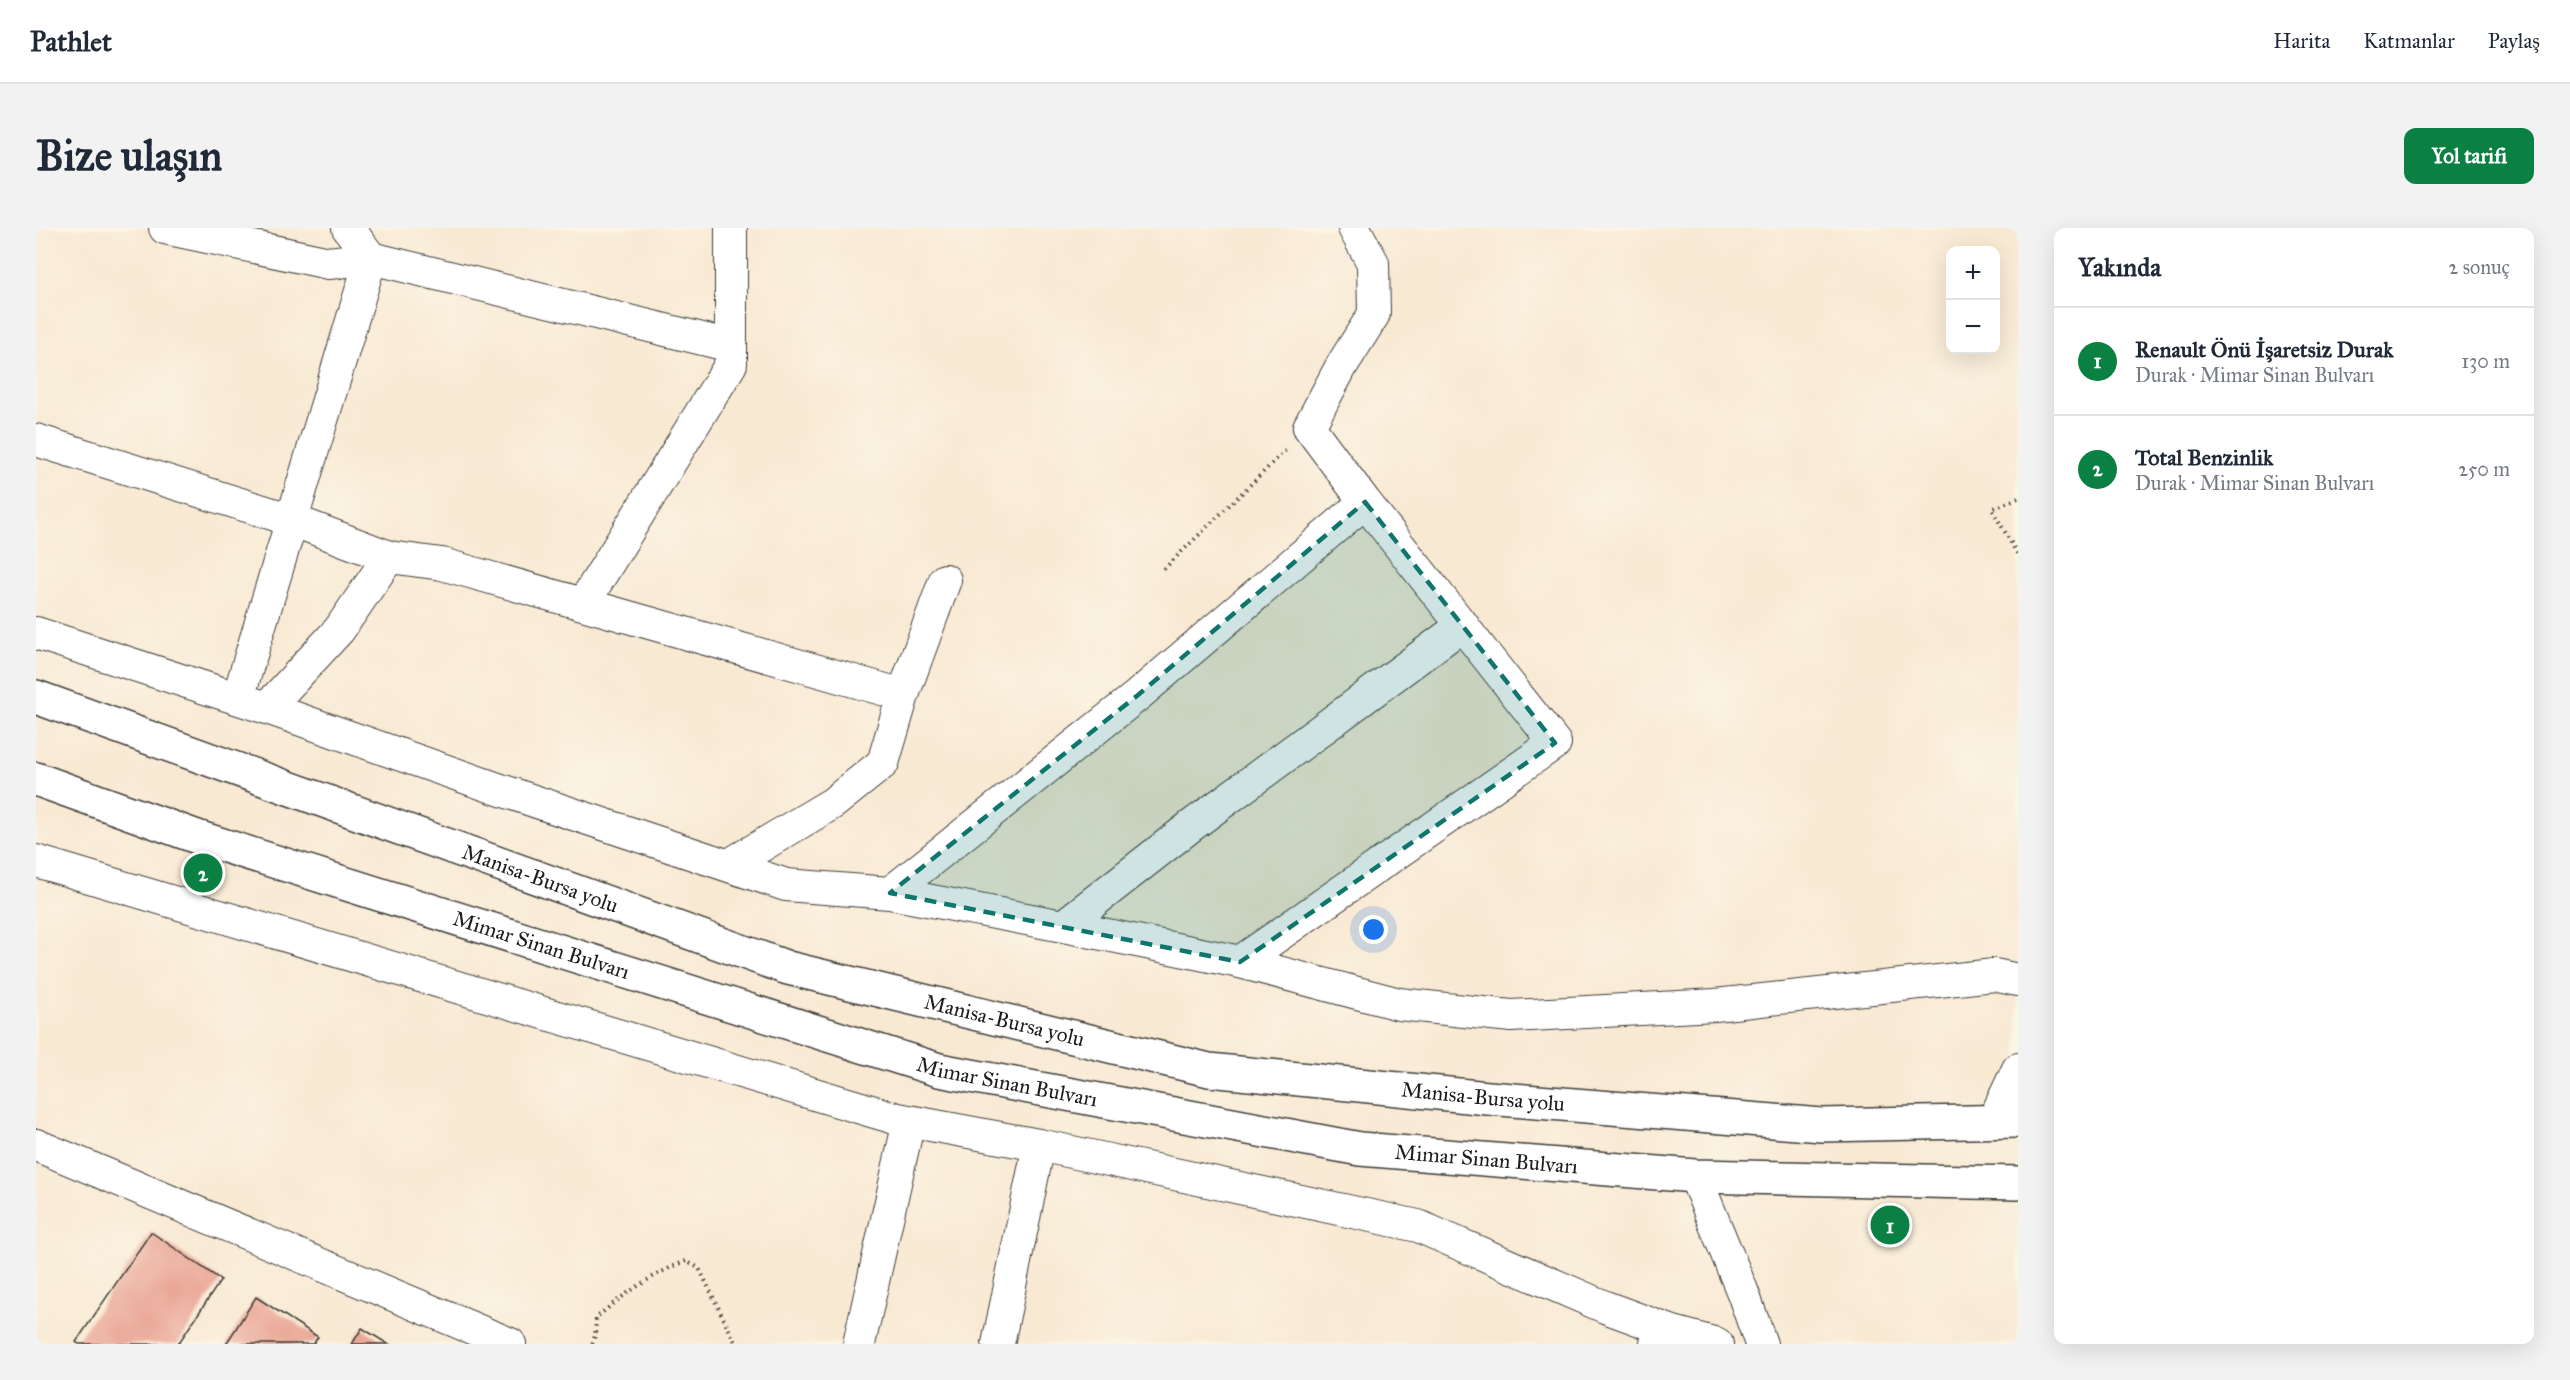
<!DOCTYPE html>
<html lang="tr">
<meta charset="utf-8">
<style>
:root{--surface:#fff;--page:#f2f2f3;--text:#1f2937;--muted:#747a83;--line:#e0e1e3;--accent:#0b8043}
body{margin:0;font-family:"IM FELL Great Primer",serif;background:var(--page);color:var(--text)}
.controls{position:absolute;right:18px;top:18px;display:grid;overflow:hidden;border-radius:12px;box-shadow:0 6px 24px #0002}
.controls button{width:54px;height:54px;display:grid;place-items:center;padding:0;border:0;border-bottom:2px solid var(--line);background:var(--surface);color:var(--text);font:30px sans-serif}
.you{position:absolute;left:1338px;top:702px;width:21px;height:21px;margin:-15px;border:4px solid #fff;border-radius:50%;background:#1a73e8;box-shadow:0 0 0 9px #1a73e833}
.badge{display:grid;place-items:center;width:39px;height:39px;border-radius:50%;background:var(--accent);color:#fff;font-size:20px;font-weight:700}
.pin{position:absolute;translate:-50% -50%;border:3px solid #fff;box-shadow:0 2px 6px #0006}
.list{margin:0;padding:0;list-style:none}
h2{display:flex;justify-content:space-between;align-items:center;height:78px;margin:0;padding:0 24px;font-size:26px}
h2 small{font-size:20px;font-weight:400;color:var(--muted)}
.list li{display:grid;grid-template-columns:39px 1fr auto;gap:18px;align-items:center;box-sizing:border-box;height:108px;padding:0 24px;border-top:2px solid var(--line)}
.list b{display:block;font-size:22px;white-space:nowrap}
.list p{margin:0;font-size:20px;white-space:nowrap;color:var(--muted)}
.list em{font-size:20px;font-style:normal;color:var(--muted)}
.map{position:relative;flex:none;width:1982px;height:1116px;overflow:hidden;border-radius:12px}
header{display:flex;align-items:center;gap:36px;box-sizing:border-box;height:84px;padding:0 30px;background:var(--surface);border-bottom:2px solid var(--line)}
header strong{font-size:28px}
nav{display:flex;gap:33px;margin-inline-start:auto;font-size:21px}
.intro{display:flex;align-items:center;justify-content:space-between;box-sizing:border-box;height:144px;padding:0 36px}
h1{margin:0;font-size:42px}
.button{padding:15px 27px;border-radius:12px;background:var(--accent);color:#fff;font-size:21px;font-weight:700}
main{display:flex;gap:36px;padding:0 36px}
aside{flex:1;background:var(--surface);border-radius:12px;box-shadow:0 6px 24px #0002}
.map>svg:first-child{display:block}
.building{fill:#e8a090}
.lines{fill:none;stroke-linecap:round;stroke-linejoin:round}
.minor-casing{stroke:#3d3b37;stroke-width:34}
.highway-casing{stroke:#3d3b37;stroke-width:36}
.path{stroke:#3d3b37;stroke-width:4;stroke-dasharray:1.5 4.5;stroke-linecap:butt}
.minor{stroke:#fff;stroke-width:32}
.highway{stroke:#fff;stroke-width:33}
.marked{fill:#0f766e;fill-opacity:0.2;stroke:#0f766e;stroke-width:4.5;stroke-dasharray:12 8;stroke-linejoin:round}
.labels{text-anchor:middle;stroke-width:6;stroke-linejoin:round;paint-order:stroke}
.street-label{font-size:21px;fill:#1c1c1c;stroke:#fcf5e5}
</style>
<header>
<strong>Pathlet</strong>
<nav><a>Harita</a><a>Katmanlar</a><a>Paylaş</a></nav>
</header>
<div class="intro"><h1>Bize ulaşın</h1><a class="button">Yol tarifi</a></div>
<main>
<div class="map">
<svg width="1982" height="1116" viewBox="0 0 1982 1116">
<rect width="100%" height="100%" fill="#fcf5e5"/>
<filter id="ink" filterUnits="userSpaceOnUse"><feTurbulence type="fractalNoise" baseFrequency=".0167" numOctaves="2"/><feDisplacementMap in="SourceGraphic" scale="12" xChannelSelector="R" yChannelSelector="G"/><feConvolveMatrix kernelMatrix="1 2 1 2 8 2 1 2 1" color-interpolation-filters="sRGB"/></filter>
<filter id="wash" filterUnits="userSpaceOnUse"><feTurbulence type="fractalNoise" baseFrequency=".008" numOctaves="4" result="noise"/><feDisplacementMap in="SourceGraphic" scale="24" xChannelSelector="R" yChannelSelector="G"/><feGaussianBlur stdDeviation="1.35" result="paint"/><feColorMatrix in="noise" values="0 0 0 0 0 0 0 0 0 0 0 0 0 0 0 0 0 1.4 0 .05"/><feComposite in="paint" operator="in"/></filter>
<g filter="url(#wash)">
<rect width="100%" height="100%" fill="#f8e9d3"/>
<g id="blocks">
<path class="building" d="M115,1004l70,48 -43,64h-99l-3,-2z
M220,1069l62,40 -5,7h-87z
M326,1100l26,16h-36z"/>
</g>
</g>
<g filter="url(#ink)">
<use href="#blocks" fill-opacity="0" stroke="#3d3b37" stroke-width="1.5"/>
<g class="lines">
<g class="minor-casing">
<path id="minor" d="M129,0l164,35 42,-5 -133,440
M312,0l23,30 360,88
M0,212l256,80 97,37
M547,376l148,-240v-136
M0,405l231,75 234,82 285,95 104,8 173,33 177,36 159,42 112,12 204,-11 279,-30 24,5
M231,480l72,-78 50,-73 53,7 461,131
M0,633l862,258 141,26 379,81 187,81 68,25
M693,637l104,-62 50,-40 20,-68 42,-115
M854,665l248,-198 227,-193
M1027,698l128,-100 272,-201
M1204,734l315,-219 -190,-241 -56,-75 33,-62 32,-51 -1,-51 -19,-35
M1957,894l25,-53
M0,917l474,199
M1659,948l48,117 18,51
M1620,1115l17,-11 44,12
M823,1116l50,-223
M962,1116l41,-199"/>
</g>
<g class="highway-casing">
<g id="highway">
<path id="s1" d="M0,469l752,271 421,102 279,28 334,27 196,-4"/>
<path id="s2" d="M0,551l164,59 739,232 421,79 335,27 323,7"/>
</g>
</g>
<path class="path" d="M1982,270l-26,11 26,46
M1128,341l124,-121
M556,1116l3,-8 1,-18c25,-22 58,-45 90,-57l13,7 37,76"/>
<use href="#minor" class="minor"/>
<use href="#highway" class="highway"/>
</g>
</g>
<path class="marked" d="M1329,274l190,241 -315,219 -350,-69 248,-198z"/>
<g class="labels">
<g class="street-label">
<text dy="7" stroke="none"><textPath href="#s1" startOffset="536">Manisa-Bursa yolu</textPath></text>
<text dy="7" stroke="none"><textPath href="#s2" startOffset="532">Mimar Sinan Bulvarı</textPath></text>
<text dy="7" stroke="none"><textPath href="#s1" startOffset="1022">Manisa-Bursa yolu</textPath></text>
<text dy="7" stroke="none"><textPath href="#s2" startOffset="1018">Mimar Sinan Bulvarı</textPath></text>
<text dy="7" stroke="none"><textPath href="#s1" startOffset="1508">Manisa-Bursa yolu</textPath></text>
<text dy="7" stroke="none"><textPath href="#s2" startOffset="1504">Mimar Sinan Bulvarı</textPath></text>
</g>
</g>
</svg>
<div class="controls">
<button>+</button>
<button>−</button>
</div>
<div class="you"></div>
<div class="pin badge" style="left:1854px;top:997px">1</div>
<div class="pin badge" style="left:167px;top:645px">2</div>
</div>
<aside>
<h2>Yakında<small>2 sonuç</small></h2>
<ul class="list">
<li><span class="badge">1</span><div><b>Renault Önü İşaretsiz Durak</b><p>Durak · Mimar Sinan Bulvarı</p></div><em>130 m</em></li>
<li><span class="badge">2</span><div><b>Total Benzinlik</b><p>Durak · Mimar Sinan Bulvarı</p></div><em>250 m</em></li>
</ul>
</aside>
</main>
